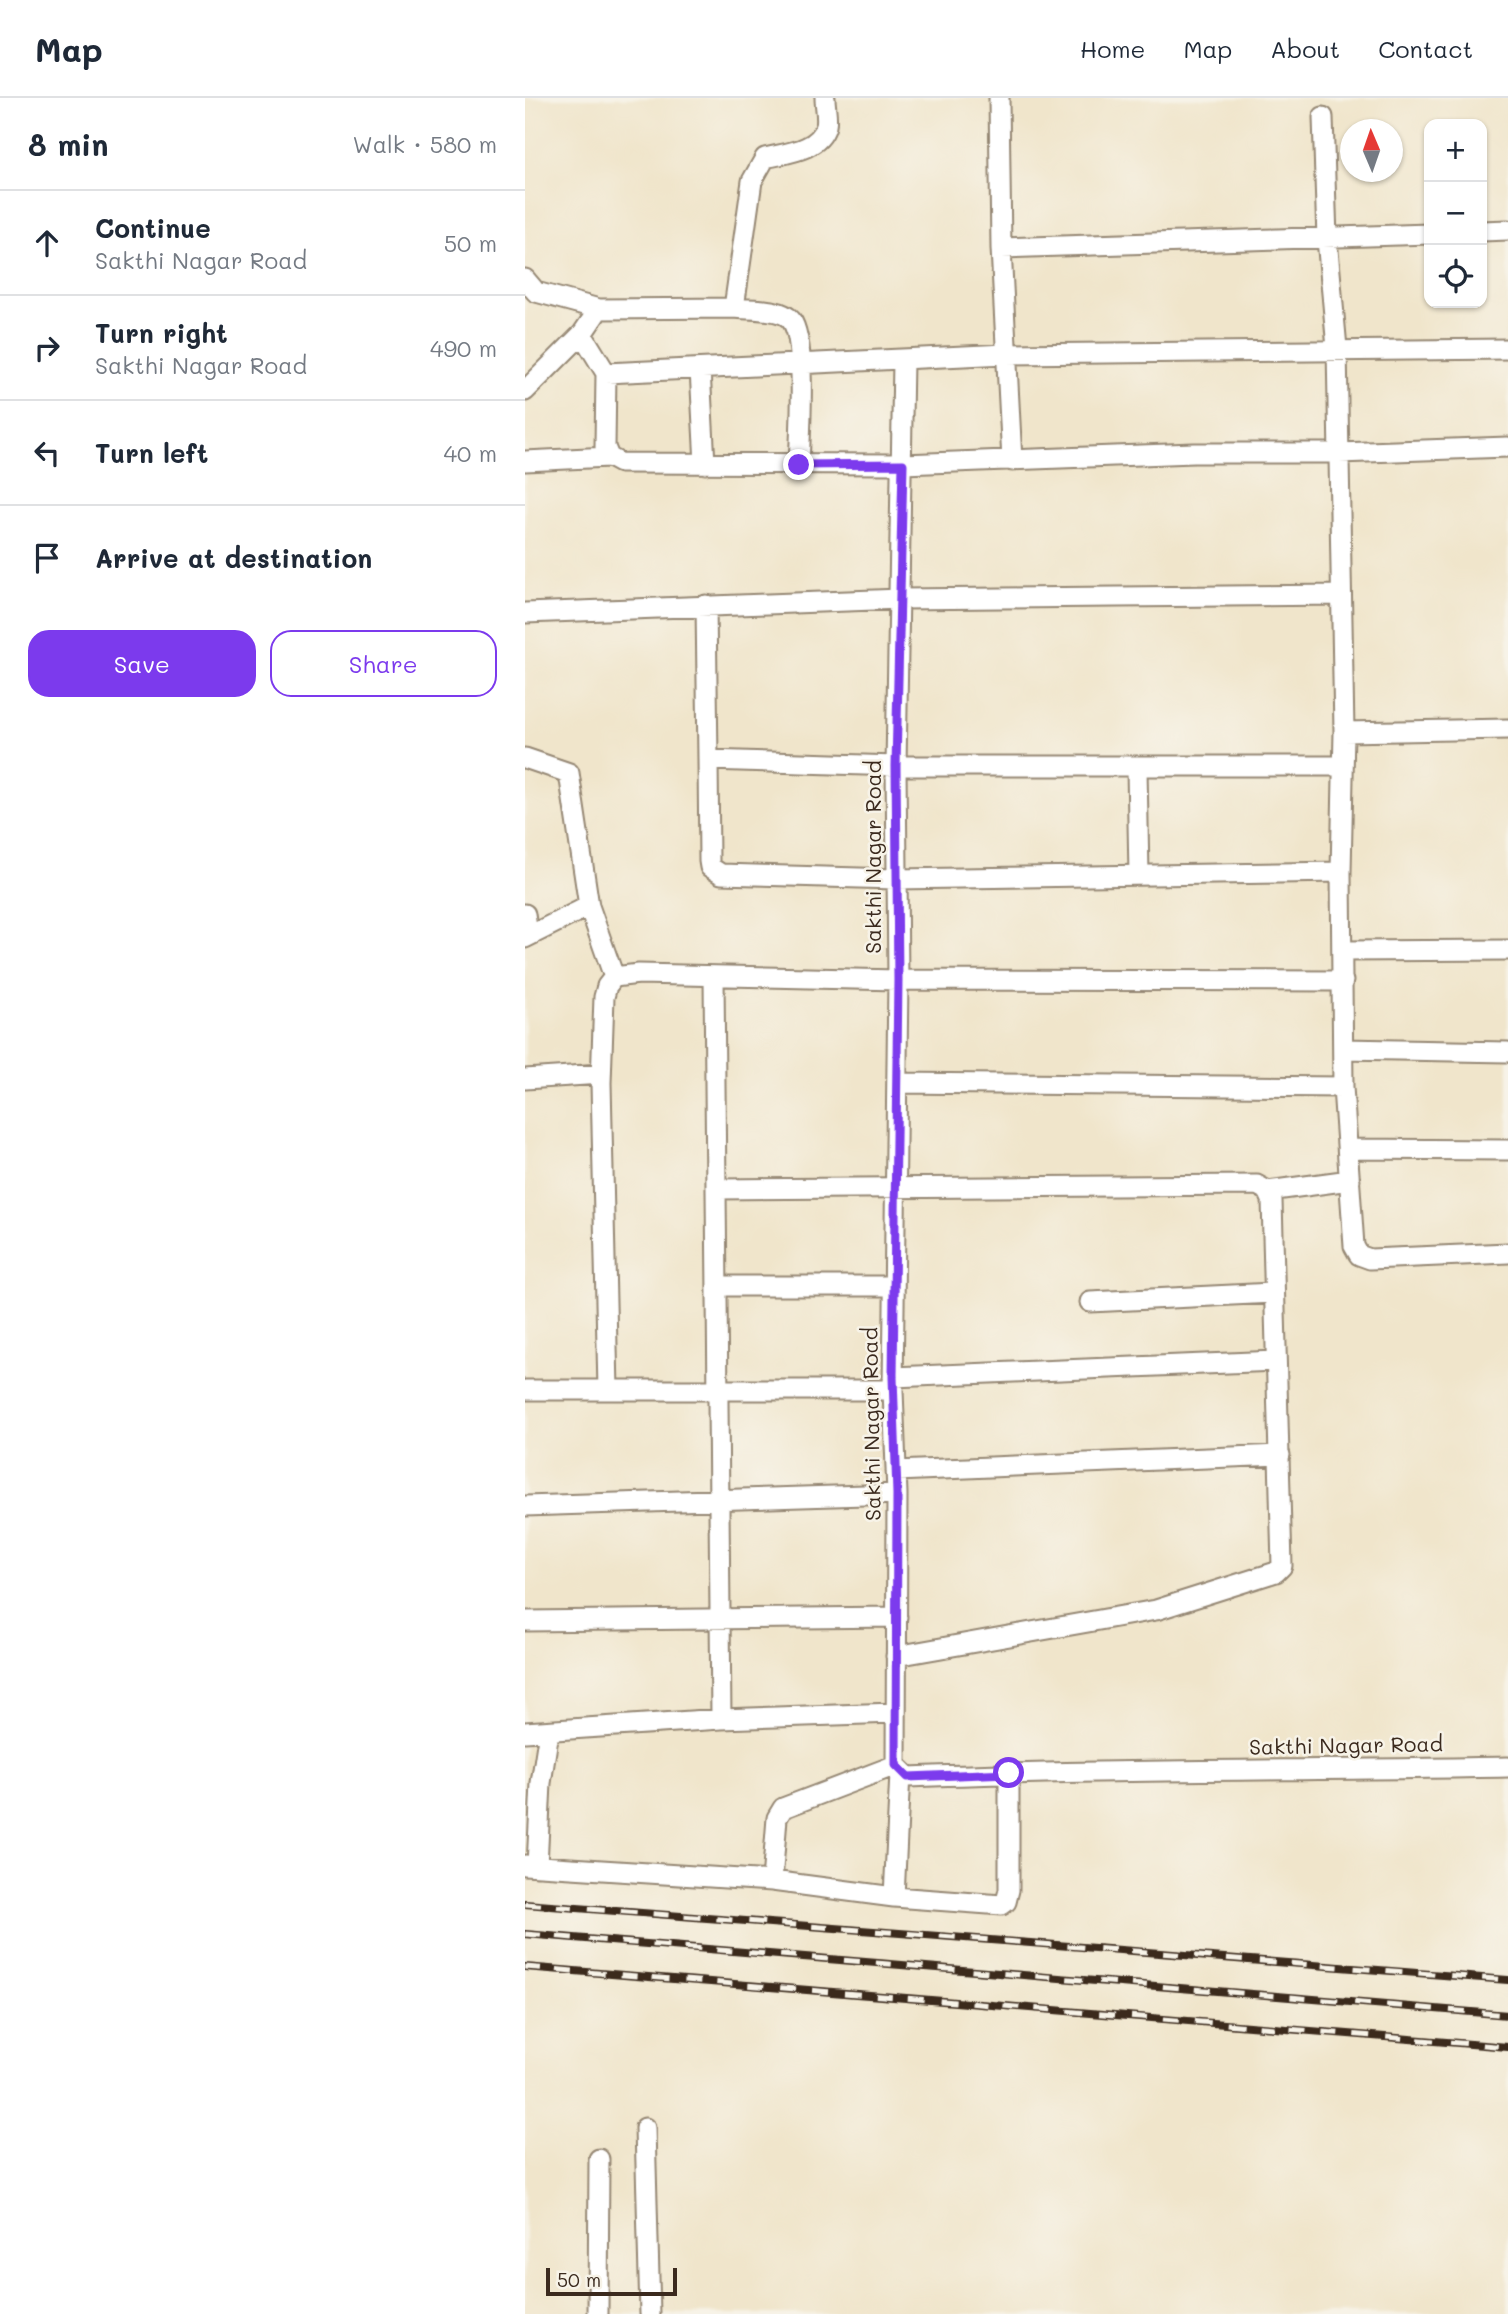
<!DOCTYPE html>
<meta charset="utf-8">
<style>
:root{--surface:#fff;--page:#f2f2f3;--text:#1f2937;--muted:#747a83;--line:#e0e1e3;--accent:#7c3aed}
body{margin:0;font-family:Mali,sans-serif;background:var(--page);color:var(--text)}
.controls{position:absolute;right:21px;top:21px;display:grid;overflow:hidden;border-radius:14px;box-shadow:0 2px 5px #0004}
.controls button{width:63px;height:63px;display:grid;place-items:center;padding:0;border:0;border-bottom:2px solid var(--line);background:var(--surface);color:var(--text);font:35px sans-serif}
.compass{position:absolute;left:815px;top:21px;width:63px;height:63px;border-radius:50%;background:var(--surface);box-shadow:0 2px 5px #0004;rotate:358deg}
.scale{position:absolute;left:21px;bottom:18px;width:131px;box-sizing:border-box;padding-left:7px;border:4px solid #3b2a1e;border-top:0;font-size:19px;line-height:24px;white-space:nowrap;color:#3b2a1e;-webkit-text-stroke:5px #f7f3e8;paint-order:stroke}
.stop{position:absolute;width:21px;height:21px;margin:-16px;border:5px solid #7c3aed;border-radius:50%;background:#fff}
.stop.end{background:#7c3aed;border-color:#fff;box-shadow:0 2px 7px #0008}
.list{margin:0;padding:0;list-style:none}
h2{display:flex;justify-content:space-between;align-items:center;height:91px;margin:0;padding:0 28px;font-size:30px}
h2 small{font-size:23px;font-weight:400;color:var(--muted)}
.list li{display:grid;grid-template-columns:46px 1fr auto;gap:21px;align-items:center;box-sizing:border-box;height:105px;padding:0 28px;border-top:2px solid var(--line)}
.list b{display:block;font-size:26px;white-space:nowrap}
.list p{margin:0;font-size:23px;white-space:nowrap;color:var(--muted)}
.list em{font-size:23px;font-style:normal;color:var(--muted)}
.actions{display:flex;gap:14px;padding:21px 28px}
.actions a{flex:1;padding:16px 0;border:2px solid var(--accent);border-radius:21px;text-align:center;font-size:24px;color:var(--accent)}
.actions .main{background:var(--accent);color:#fff}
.icon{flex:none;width:38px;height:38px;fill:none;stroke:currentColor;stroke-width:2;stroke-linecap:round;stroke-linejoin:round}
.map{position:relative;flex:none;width:983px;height:2216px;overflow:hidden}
header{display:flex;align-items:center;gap:42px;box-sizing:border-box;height:98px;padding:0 35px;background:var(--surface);border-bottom:2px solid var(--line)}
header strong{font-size:33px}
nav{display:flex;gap:38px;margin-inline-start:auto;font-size:24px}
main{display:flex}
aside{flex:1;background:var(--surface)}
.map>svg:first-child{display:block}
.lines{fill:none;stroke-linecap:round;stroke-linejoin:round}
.street-casing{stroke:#968874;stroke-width:23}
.street{stroke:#fff;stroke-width:19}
.rail-casing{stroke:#3b2a1e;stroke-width:8}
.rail{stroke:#f7f3e8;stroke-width:5;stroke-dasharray:16;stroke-linecap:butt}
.route{stroke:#7c3aed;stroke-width:9}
.labels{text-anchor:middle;stroke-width:5;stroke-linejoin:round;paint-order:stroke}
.street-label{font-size:21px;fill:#3b2a1e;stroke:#f7f3e8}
</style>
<header>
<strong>Map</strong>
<nav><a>Home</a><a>Map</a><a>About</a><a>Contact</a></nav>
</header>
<main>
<aside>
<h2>8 min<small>Walk · 580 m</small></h2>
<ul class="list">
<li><svg class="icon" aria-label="ahead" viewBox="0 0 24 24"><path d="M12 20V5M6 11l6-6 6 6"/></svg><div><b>Continue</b><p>Sakthi Nagar Road</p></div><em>50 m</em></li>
<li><svg class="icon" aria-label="right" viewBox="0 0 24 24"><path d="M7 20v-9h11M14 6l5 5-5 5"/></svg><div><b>Turn right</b><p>Sakthi Nagar Road</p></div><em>490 m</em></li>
<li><svg class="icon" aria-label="left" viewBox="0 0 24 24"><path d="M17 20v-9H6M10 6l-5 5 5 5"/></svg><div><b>Turn left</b></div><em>40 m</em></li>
<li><svg class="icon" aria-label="arrive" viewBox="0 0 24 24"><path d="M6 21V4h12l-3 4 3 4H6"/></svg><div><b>Arrive at destination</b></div></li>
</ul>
<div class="actions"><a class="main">Save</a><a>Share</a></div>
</aside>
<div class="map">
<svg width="983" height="2216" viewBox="0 0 983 2216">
<rect width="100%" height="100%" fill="#f7f3e8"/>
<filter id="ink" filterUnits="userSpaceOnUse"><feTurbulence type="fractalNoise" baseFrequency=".0143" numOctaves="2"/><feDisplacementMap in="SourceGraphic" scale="14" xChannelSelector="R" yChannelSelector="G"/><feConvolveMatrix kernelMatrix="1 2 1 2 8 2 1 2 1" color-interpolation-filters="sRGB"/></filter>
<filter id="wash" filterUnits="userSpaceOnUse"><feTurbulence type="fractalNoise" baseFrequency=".00686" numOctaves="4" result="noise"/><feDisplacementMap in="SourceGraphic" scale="28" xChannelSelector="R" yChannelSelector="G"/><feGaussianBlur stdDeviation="1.57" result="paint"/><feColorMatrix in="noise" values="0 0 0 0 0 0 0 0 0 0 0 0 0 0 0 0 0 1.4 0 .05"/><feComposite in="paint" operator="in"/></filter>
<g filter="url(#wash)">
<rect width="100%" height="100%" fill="#f0e5cb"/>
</g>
<g filter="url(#ink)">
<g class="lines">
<g class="street-casing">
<path id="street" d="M474,0l2,150 11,213
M798,19l4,122 10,109 7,384 -3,140 2,215 11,159 5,9 11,4 138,-6
M957,133l26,-1
M476,150l428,-14
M0,181l11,13 63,17
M209,210c15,2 47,-1 57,12 16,19 9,117 8,145
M57,236l24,39 -1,74 4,10 11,6 283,1 291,-11h145l169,-6
M378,263l-7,405 2,214 -5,410 4,104 -1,271 12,12c200,-8 400,-6 600,-10
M175,271l5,95
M81,275l400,-19 502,-5
M0,293l57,-57 17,-25 135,-1 18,-127 13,-23c20,-5 54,-7 61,-32 2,-8 -1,-20 -1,-28
M0,363l84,-4
M181,507l2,155 188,6h446
M0,515l376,-14 440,-4
M819,634l164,-3
M0,660l44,15 20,133 25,71
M183,662l1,101 1,6 11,7 174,5 446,-7
M612,671l2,106
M0,816l3,22
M0,840l64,-32
M819,853l164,-1
M189,880l7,741
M818,951l165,3
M0,981l76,-5
M372,985l446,4
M823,1051l160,1
M192,1091l540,-4 11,6 4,9 10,366 -6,6 -120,38 -260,46
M743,1093l82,-11
M192,1188h176
M565,1204l183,-9
M368,1279l383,-16
M0,1292h368
M83,1292l-7,-307 3,-86 3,-11 7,-9 25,-3 259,6 445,1
M371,1373l384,-16
M0,1408l372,-12
M0,1523l372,-4
M0,1634l196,-13 174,-6
M0,1767l247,16 122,16 108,8 4,-3 3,-12v-117
M12,1768l4,-83 8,-52
M247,1783l5,-63 6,-10 113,-43
M369,1799l6,-124
M120,2030l5,186
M73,2216l1,-155"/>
</g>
<use href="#street" class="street"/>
<g class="rail-casing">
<path id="rail" d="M0,1806l983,76
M0,1836l983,81
M0,1869l983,80"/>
</g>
<use href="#rail" class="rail"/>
</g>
</g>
<g class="lines" filter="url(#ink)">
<path class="route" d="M274,367l104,-1 -7,302 2,214 -5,397 4,117 -1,271 12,12 101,-4"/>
</g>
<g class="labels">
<g class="street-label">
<text transform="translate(349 759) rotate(-90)" y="7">Sakthi Nagar Road</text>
<text transform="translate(347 1326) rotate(-91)" y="7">Sakthi Nagar Road</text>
<text transform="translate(821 1648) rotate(-1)" y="7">Sakthi Nagar Road</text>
</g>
</g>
</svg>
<div class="controls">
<button>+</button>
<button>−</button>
<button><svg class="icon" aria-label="locate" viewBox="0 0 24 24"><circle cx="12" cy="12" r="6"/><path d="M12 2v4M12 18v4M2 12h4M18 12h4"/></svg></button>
</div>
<svg class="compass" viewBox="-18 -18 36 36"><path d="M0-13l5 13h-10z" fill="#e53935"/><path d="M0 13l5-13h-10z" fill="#747a83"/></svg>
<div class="scale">50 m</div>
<div class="stop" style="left:484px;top:1675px"></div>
<div class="stop end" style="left:274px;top:367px"></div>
</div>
</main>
